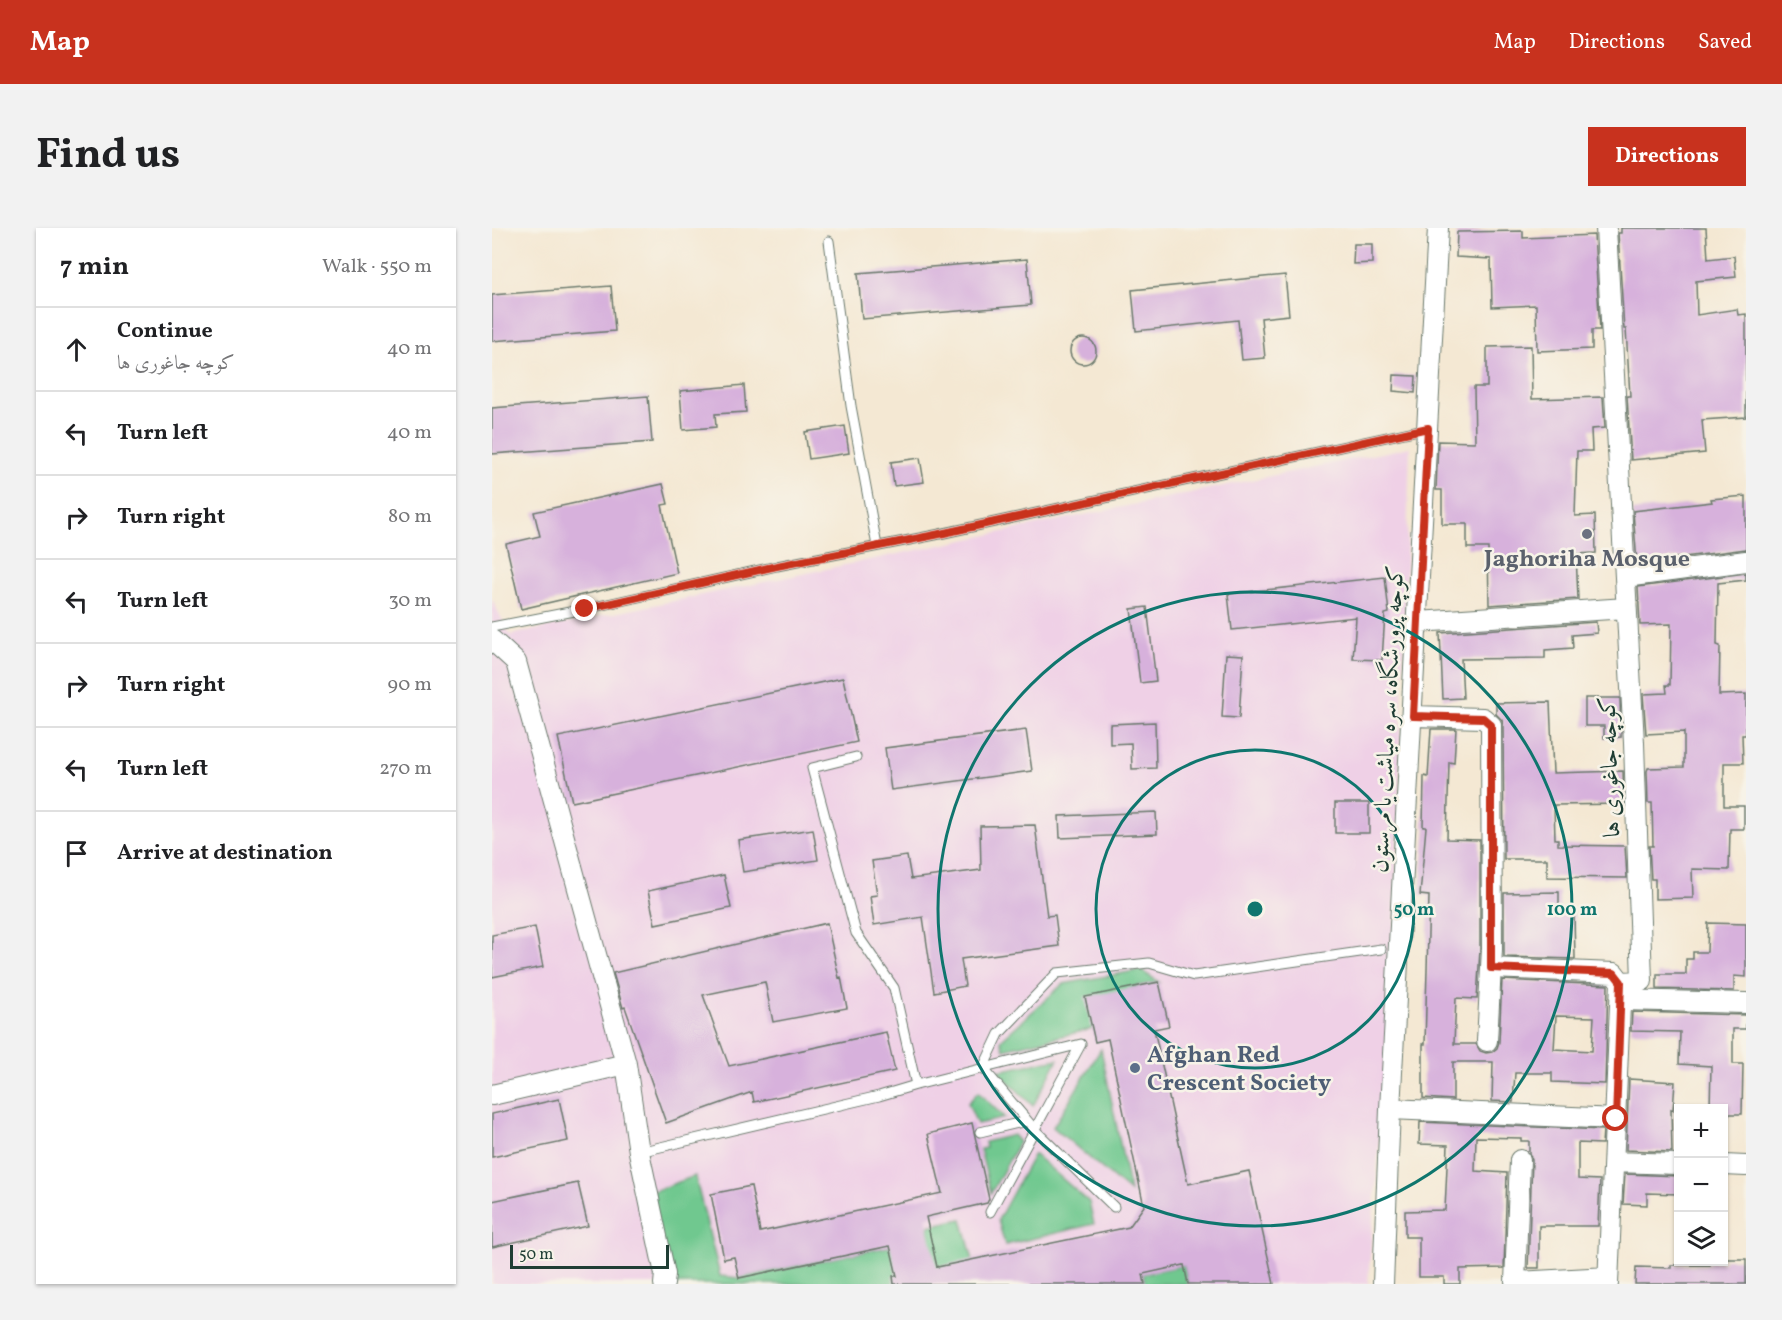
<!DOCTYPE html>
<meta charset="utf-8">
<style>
:root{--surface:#fff;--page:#f2f2f2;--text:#202124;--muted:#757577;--line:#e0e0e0;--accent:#c8321e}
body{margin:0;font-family:Vollkorn,Amiri,serif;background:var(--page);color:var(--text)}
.controls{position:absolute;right:18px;bottom:18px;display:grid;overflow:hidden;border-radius:0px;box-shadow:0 2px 4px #0004}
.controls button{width:54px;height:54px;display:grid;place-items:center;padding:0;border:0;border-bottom:2px solid var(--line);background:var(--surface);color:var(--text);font:30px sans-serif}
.scale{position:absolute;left:18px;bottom:15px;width:159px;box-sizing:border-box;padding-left:6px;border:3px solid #1f3d34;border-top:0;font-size:16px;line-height:21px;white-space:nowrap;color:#1f3d34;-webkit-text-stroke:4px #f7f3e8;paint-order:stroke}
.stop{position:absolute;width:18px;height:18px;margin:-14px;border:4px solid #c8321e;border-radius:50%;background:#fff}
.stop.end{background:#c8321e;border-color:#fff;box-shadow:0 2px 6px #0008}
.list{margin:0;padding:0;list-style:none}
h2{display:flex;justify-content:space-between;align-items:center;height:78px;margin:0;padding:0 24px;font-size:26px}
h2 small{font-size:20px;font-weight:400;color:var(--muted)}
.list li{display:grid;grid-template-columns:39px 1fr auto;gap:18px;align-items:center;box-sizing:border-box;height:84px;padding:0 24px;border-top:2px solid var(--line)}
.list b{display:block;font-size:22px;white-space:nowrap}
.list p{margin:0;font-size:20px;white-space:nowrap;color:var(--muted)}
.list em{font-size:20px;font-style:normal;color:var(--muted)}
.icon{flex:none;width:33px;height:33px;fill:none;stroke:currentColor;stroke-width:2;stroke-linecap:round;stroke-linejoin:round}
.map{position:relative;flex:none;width:1254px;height:1056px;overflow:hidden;border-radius:0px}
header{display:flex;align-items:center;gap:36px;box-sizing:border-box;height:84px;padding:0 30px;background:var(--accent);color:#fff}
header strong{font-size:28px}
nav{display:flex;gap:33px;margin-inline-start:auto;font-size:21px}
.intro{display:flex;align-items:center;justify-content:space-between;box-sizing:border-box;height:144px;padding:0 36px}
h1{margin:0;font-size:42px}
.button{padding:15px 27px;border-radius:0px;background:var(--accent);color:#fff;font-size:21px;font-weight:700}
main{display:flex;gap:36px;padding:0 36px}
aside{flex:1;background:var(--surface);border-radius:0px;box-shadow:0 2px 4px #0004}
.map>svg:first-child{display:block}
.built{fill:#efd0e6}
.green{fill:#70c88f;stroke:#488262;stroke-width:1.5}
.building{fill:#d7b1dc;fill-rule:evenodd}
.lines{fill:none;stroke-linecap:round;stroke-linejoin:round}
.lane-casing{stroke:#6a796c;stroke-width:11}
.street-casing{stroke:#6a796c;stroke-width:22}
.lane{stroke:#fff;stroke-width:9}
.street{stroke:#fff;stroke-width:20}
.route{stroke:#c8321e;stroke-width:8}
.ring{fill:none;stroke:#0f766e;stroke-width:3}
.worship-dot{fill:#6b7280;stroke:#f7f3e8;stroke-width:2}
.service-dot{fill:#5c6f8a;stroke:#f7f3e8;stroke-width:2}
.labels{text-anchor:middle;stroke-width:5;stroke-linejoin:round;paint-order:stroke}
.worship-label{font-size:24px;font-weight:bold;fill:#5b616d;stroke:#f7f3e8}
.street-label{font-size:24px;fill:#1f3d34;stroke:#f7f3e8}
.service-label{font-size:24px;font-weight:bold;fill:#4e5e75;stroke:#f7f3e8;text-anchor:start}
.centre{fill:#0f766e;stroke:#f7f3e8;stroke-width:3}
.ring-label{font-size:18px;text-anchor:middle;font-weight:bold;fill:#0f766e;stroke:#f7f3e8;stroke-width:5;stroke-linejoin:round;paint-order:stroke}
</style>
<header>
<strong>Map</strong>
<nav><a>Map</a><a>Directions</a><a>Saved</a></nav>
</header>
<div class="intro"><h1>Find us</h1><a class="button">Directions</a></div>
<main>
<aside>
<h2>7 min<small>Walk · 550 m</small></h2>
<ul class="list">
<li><svg class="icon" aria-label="ahead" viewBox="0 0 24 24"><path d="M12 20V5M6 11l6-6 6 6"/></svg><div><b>Continue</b><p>کوچه جاغوری ها</p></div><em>40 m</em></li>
<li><svg class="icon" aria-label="left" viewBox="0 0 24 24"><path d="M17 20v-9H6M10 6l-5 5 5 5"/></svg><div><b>Turn left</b></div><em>40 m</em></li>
<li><svg class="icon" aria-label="right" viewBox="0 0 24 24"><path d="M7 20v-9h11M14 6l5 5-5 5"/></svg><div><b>Turn right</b></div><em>80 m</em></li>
<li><svg class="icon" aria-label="left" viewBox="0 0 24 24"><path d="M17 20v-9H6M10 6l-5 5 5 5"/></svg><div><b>Turn left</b></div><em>30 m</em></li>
<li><svg class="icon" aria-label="right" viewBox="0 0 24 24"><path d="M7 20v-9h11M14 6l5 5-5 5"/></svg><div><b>Turn right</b></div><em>90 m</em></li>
<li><svg class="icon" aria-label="left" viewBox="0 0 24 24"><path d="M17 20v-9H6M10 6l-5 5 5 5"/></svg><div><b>Turn left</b></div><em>270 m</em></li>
<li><svg class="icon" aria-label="arrive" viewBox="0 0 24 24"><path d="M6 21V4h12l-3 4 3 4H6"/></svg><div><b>Arrive at destination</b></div></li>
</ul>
</aside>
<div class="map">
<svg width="1254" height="1056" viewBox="0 0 1254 1056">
<rect width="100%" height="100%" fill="#f7f3e8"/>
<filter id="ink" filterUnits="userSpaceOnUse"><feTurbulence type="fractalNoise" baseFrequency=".0167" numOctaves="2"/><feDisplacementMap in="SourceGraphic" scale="12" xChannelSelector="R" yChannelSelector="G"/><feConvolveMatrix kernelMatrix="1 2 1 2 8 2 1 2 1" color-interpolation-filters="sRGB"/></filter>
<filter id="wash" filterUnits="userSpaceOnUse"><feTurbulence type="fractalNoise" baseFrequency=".008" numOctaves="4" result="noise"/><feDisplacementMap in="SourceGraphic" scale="24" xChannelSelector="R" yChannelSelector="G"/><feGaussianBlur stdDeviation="1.35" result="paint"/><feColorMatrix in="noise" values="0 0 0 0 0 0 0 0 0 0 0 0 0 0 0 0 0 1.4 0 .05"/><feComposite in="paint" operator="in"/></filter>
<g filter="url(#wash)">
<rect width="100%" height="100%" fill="#f4e8d3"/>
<path class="built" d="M918,219l-16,503 -26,334h-876v-685l18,36z"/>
<path class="green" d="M648,742l19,12 -26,5 -41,42 -88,20 -3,-9 62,-56z
M609,821l29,143 -77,-65z
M566,831l-25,47 -35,-35z
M486,864l27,26 -28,6 -9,-21z
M521,907l6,7 -28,51 -11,-44 6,-1 -1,-6z
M542,926l55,48 5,22 -89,21 -7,-25z
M203,948l25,100 19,2 191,-40 -2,-12 34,-7 11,41 -75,24h-234l-16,-91z
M692,1037l4,19h-43l-2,-10z"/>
<g id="blocks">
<path class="building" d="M1129,0h85l2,31 26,-3 2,21 -40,4 1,34 40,-6 1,6 8,-1v103l-44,3 3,33 -74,7 -4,-64h3l-4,-67h-2l-6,-96h3z
M1031,3v7l71,-3 6,95h-8v19l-55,2 -1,-46 -44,2 -1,-48 -35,-2 1,-25z
M862,16h18v19l-19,1z
M535,31l4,46 -169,14 -4,-46z
M793,47l4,40 -28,3 4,40 -23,2 -4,-40 -102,11 -4,-41z
M119,58l4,45 -123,10v-46z
M578 123a13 13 0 1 1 26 0a13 13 0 1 1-26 0Z
M1039,118l1,53 71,-2 2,31 -14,1 1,22h-15l-2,65 20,-1 1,38 -20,1 2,45 -89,6 -1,-57h-21v-24h-25v-34h-6l2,-49 37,1 -1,-55h13v-40z
M902,147l22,1 -1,17 -22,-2z
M252,157l2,27 -31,2 1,13 -33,3 -3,-39z
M156,168l4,46 -160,12v-46z
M353,198l4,27 -40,6 -4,-27z
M428,230l4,24 -30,4 -3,-24z
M171,256l5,20 -6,1 15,68 -156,36 -15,-65 34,-8 -6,-24z
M1254,268v53l-109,14 -4,-52 79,-9 -1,-3z
M1254,345v7l-28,3 -1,62 3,1 -1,49 27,-1v41h-4l1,28h-19v43h20v23h-14l-1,41 -37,-1 1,29 -38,1v-20h-4l-2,-33h4l-1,-43h-4l-1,-32 1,-3 36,-1v-35l-38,2 -3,-40 24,-1 -1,-8h4l1,-61 -31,1 -2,-38z
M893,349l4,36 -4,1 -3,46 -29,-1 3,-42 -124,13 -4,-36z
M655,379l9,74 -16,2 -9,-74z
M1104,394l1,11 -25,2 1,13 -28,2v8l-84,1 2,39 -20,1 -3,-66z
M734,426l17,1 -4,63 -17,-1z
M351,450l14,64 -285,60 -14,-65z
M1093,470h35l1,39 -17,1v-12h-19z
M1058,474l3,71 70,-2 1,33 -70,1 1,34h3v6l67,1 2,32 -80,-1v-18h-43l-1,-134 -1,-5 -6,-6v-11z
M663,494l1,46 -24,1 -1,-26 -21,1v-20z
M939,501h25l-2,34 -5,-1 -2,77 33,1v109l-3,50 -21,-1 -2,46h22l4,7 6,2 6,-1 5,-4 2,-6 3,-62 106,5 -3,99 -53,-2v-9h-37l-2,29 -21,-1 1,-39h-40v38l-30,-2v-54h2l4,-148 -9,-1 6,-68h-3l1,-51 4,1zM1064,788l38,1 -2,34 -38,-2z
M534,502l6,41 -141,19 -6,-42z
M843,575h34v30h-34z
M664,584l1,22 -97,4 -1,-22z
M543,597l12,91 8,-1 4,31 -98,13 4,27 -31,6 -11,-75 -49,8 -4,-29 7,-1 -5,-34 35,-5 4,23 70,-9 -1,-44z
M321,601l5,31 -75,12 -5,-32z
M232,647l7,33 -76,16 -7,-33z
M1067,664v21h15l1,46 -71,-2v-64z
M335,695l12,55 2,-1 6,31 -74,14 -8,-40 -62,13 26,71 157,-34 9,39 -141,31 -2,-10 -86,31 -41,-116 -2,1 -10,-35z
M1216,695l38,1v53l-12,-1v15l-77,-2v-15h29v-15h7v-7h14z
M43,699l8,40 -51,10v-42z
M667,754l10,44 -15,3 34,155 61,-13 25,113h-86l-4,-19 -41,9 2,10h-251l-1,-8h4l-7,-30 -151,32 -5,-21 -10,2 -13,-65 40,-8 9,46 182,-39 -14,-59 44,-11 17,76 -2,4 -61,14 11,50 192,-40 15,-21 -36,-167 -13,3 -10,-45z
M1140,784l114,3v14h-13v35h10l-1,50h-18v-6h-14l1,-42 -32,-2 1,-32 -49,-1z
M1137,851l46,3 -2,28 -2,-1 1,43 -46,-2z
M67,871l9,42 -76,16v-43z
M928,894l183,8 -1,14 -24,-1v36l22,1 -2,46h-59v42h-11l4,-108 -3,-7v-12h-8v-3l-45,-1 -1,34 32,2 -3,95 -44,1v15h-16v-7h-25v-40h-14v-26l40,-1 3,-65 -29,-1z
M1133,946l53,2v18l-31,-1v12l-24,-1z
M86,955l10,43 -96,21v-46z
M1232,1031h22v25h-111l1,-17 35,1v-3h39v-3h14z"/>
</g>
</g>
<g filter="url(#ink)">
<use href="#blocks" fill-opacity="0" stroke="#6a796c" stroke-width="1.5"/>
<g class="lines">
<g class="lane-casing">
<path id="lane" d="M337,13l22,165 26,140
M0,399l93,-18 192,-43 158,-31 493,-107
M364,529l-44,11 44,165 38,55 22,97
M491,840l16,-34 58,-61 92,-10 45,13 187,-27
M491,840l53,63 78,76
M488,904l47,-11
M147,924l240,-56 37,-11 165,-41 -91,168"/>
</g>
<g class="street-casing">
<path id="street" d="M1114,0l28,515 8,238 -21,1 -13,302
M1133,349l121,-16
M926,394l208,-14
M0,412l24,22 110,402
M921,488l70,2 8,7 1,224 -5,92
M999,740l123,5 7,9
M1129,772l125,3
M0,867l134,-31 13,88 26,122 -1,10
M898,881l226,10
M1028,932l-5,122 93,-5
M1122,934l64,2
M1232,937l22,1
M891,1056l7,-175 48,-881"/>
</g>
<use href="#lane" class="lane"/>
<use href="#street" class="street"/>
</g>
</g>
<g class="lines" filter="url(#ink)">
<path class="route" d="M93,381l192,-43 158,-31 493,-107 -15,288 70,2 8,7v243l123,5 7,9 -5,137"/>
</g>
<g class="ring">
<circle cx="763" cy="681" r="159"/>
<circle cx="763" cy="681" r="317"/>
</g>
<circle class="worship-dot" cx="1095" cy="306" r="6"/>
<circle class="service-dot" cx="643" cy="840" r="6"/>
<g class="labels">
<g class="worship-label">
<text x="1095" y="338">Jaghoriha Mosque</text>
</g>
<g class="street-label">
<text transform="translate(895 491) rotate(-87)" y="8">کوچه پرورشگاه، سره میاشت یا مرستون</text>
<text transform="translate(1117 539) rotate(-92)" y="8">کوچه جاغوری ها</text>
</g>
<g class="service-label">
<text x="655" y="834">Afghan Red<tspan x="655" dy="28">Crescent Society</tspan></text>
</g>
</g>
<circle cx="763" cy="681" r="9" class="centre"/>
<g class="ring-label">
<text x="922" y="687">50 m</text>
<text x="1080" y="687">100 m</text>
</g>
</svg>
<div class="controls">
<button>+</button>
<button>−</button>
<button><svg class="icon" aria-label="layers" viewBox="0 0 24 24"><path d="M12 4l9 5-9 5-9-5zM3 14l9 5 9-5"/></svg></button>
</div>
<div class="scale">50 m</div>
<div class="stop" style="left:1124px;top:891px"></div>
<div class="stop end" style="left:93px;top:381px"></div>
</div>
</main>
